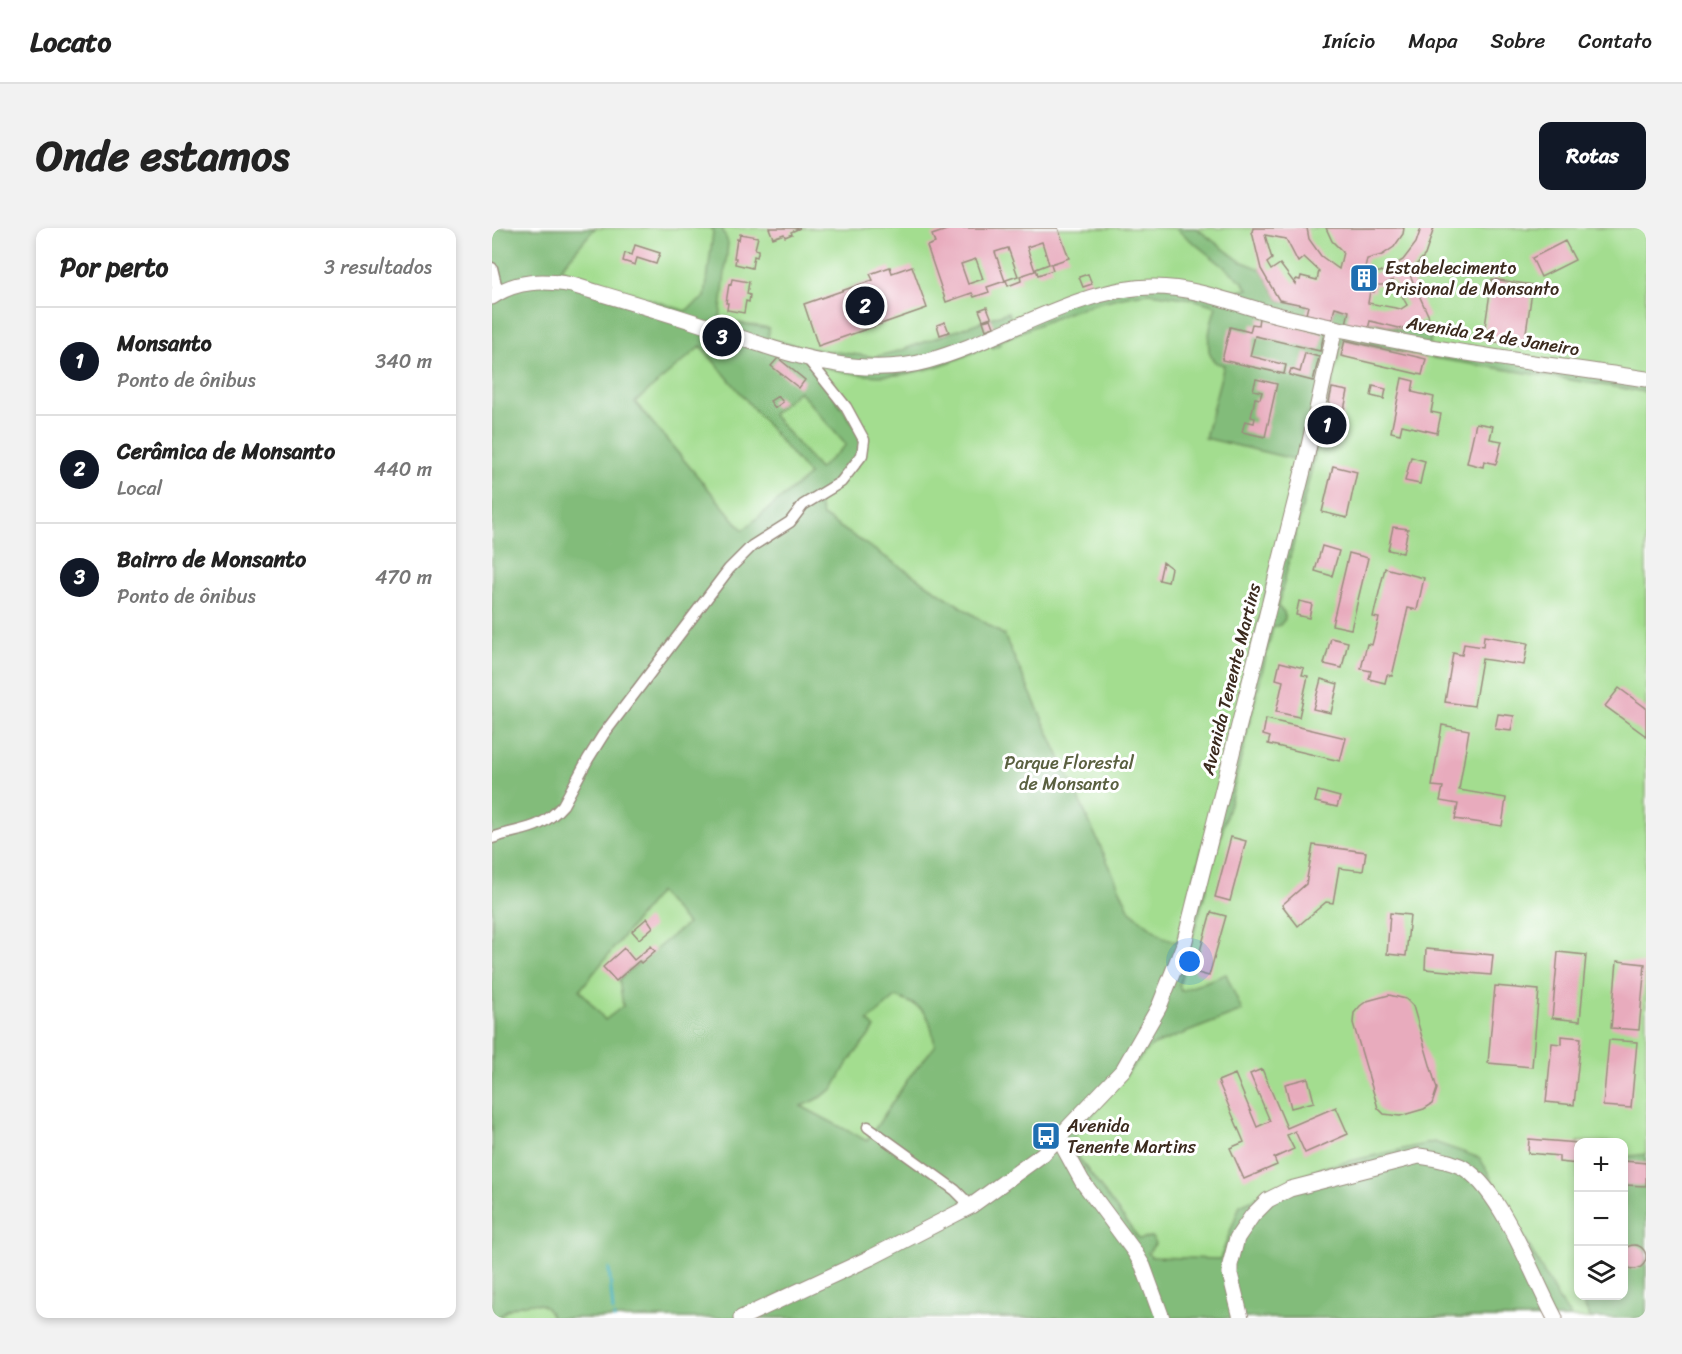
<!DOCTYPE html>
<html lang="pt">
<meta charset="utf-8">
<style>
:root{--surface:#fff;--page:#f2f2f2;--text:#222;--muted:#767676;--line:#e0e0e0;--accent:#111827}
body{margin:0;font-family:Sriracha,sans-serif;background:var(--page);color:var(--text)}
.controls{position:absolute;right:18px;bottom:18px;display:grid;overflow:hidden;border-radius:12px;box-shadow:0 3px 9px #0003}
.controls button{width:54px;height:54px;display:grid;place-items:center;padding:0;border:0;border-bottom:2px solid var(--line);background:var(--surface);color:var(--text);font:30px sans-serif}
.you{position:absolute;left:698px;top:734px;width:21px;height:21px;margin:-15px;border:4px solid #fff;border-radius:50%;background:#1a73e8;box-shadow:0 0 0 9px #1a73e833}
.badge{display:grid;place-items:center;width:39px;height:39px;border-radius:50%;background:var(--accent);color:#fff;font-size:20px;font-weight:700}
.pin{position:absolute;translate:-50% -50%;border:3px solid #fff;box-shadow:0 2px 6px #0006}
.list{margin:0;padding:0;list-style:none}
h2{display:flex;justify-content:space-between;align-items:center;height:78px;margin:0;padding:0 24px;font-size:26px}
h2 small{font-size:20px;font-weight:400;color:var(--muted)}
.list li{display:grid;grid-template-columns:39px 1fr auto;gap:18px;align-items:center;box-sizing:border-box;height:108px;padding:0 24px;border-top:2px solid var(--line)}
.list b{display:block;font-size:22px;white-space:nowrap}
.list p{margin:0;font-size:20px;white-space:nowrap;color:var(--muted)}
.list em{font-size:20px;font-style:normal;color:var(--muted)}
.icon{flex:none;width:33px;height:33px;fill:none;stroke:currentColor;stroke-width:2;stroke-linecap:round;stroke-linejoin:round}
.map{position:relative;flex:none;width:1154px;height:1090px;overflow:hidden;border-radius:12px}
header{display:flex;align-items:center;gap:36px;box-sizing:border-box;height:84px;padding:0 30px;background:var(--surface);border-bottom:2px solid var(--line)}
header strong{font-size:28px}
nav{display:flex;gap:33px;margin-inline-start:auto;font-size:21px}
.intro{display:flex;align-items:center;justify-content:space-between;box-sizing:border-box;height:144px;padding:0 36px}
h1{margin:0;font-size:42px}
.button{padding:15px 27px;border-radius:12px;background:var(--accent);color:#fff;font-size:21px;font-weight:700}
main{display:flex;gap:36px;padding:0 36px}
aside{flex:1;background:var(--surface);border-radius:12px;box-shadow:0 3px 9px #0003}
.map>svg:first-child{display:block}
.green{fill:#a3dd8f;stroke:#6f8456;stroke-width:1.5;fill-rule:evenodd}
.forest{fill:#82bc7a;stroke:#5e734c;stroke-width:1.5;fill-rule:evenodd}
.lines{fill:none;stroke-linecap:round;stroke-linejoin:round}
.stream{stroke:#41b0bc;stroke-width:3}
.building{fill:#e8abbd;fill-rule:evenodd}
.street-casing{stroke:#9a8c7e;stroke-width:13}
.secondary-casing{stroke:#9a8c7e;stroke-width:17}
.street{stroke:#fff;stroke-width:10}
.secondary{stroke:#fff;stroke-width:15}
.labels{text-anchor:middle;stroke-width:6;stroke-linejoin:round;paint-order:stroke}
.poi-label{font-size:18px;fill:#3b2a1e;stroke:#fff;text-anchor:start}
.street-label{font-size:18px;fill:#3b2a1e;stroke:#fff}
.park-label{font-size:18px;fill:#5a6040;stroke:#fff}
</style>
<header>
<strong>Locato</strong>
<nav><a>Início</a><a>Mapa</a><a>Sobre</a><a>Contato</a></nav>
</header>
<div class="intro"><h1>Onde estamos</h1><a class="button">Rotas</a></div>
<main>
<aside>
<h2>Por perto<small>3 resultados</small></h2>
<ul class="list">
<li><span class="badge">1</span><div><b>Monsanto</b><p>Ponto de ônibus</p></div><em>340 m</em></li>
<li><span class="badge">2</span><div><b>Cerâmica de Monsanto</b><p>Local</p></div><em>440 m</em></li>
<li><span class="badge">3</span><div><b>Bairro de Monsanto</b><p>Ponto de ônibus</p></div><em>470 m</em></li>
</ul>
</aside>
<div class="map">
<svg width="1154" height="1090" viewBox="0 0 1154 1090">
<rect width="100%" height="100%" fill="#fff"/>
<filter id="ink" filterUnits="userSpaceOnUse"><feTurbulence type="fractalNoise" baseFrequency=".0167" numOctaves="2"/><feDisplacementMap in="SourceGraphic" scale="12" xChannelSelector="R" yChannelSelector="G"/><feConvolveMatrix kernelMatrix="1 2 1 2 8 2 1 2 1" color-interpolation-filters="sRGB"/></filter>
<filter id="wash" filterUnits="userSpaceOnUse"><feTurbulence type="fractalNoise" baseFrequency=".008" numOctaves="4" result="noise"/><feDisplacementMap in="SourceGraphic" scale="24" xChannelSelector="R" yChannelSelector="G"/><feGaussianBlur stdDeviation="1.35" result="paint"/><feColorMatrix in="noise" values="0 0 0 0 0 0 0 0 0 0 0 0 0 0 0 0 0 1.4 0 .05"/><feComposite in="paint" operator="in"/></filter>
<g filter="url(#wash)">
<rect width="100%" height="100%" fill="#f8edde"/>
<path class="green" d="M0,0h1154v1090h-1154zM1086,914h46v154h-46z"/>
<path class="forest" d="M0,0h103l-35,41 125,42 20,-14 8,-65 -2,-4h11l6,15 -8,77 49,8 -1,11 44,10 63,8 27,-7 106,-38 6,11 51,-20 -3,-8 34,-13 2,3 33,-8h32l76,14 9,-2 -6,-8 -67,-53h21l44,33 21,8 18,31 29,6 -1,9 25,5 3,-13 14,4 19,18 2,-8 61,16 -2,10 217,32v13l-219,-35 -84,-18 -65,268 6,5 1,7 -5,6 -7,2 -43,176 -51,183 2,5 45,-17 16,37 -88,34 -7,5 -72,85 3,22 61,82 13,-2 3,7 -7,9 3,4 69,2 20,-54 84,-38 110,-25 46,16 80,144 11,16h-1018c-2,-3 -5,-9 -9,-12 -12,-7 -39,1 -45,12h-7zM658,65l43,6 23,7c-4,13 -14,45 -1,56 2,2 6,2 9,3l-19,73 93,22 -81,335 -40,147 -13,-4 -34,-27 -126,-276 -181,-119 -7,-19 44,-37 4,-20 -52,-76c15,4 30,7 45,10 47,7 92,-9 134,-30l2,4 7,-4v-3c48,-20 97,-44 150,-48zM209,118l108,129 -66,55 -108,-128zM307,163l47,54 -27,24 -47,-55zM167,664l28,32 -68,55 4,27 -18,14 -25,-30zM404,769c32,11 33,17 39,49l-25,30 -43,65 -66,-35 15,-6 17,-11 14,-25 28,-36 -7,-7z
M1154,926v161l-2,3h-53l-7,-12 1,-10h39v-139z"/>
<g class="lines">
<path class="stream" d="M117,1041l4,42
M122,1088v2"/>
</g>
<g id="blocks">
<path class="building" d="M277,0h31l-9,4 1,2 -7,3 -1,-3 -11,4z
M460,0h106l11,30 -18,6 2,6 -15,5 -2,-6 13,-5 -7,-22 -15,5 8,24 -15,5 1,5 -13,5 -2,-6 12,-4 -10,-28 -13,4 10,29 -18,6 2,5 -15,5 -2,-4 -26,9 -19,-56 8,-3 -3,-8zM484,31l7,20 -15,5 -7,-20z
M761,0h54l2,11 12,17 18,13 4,-17 -11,-11 -6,-13h78l-1,6 -9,13 -12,8 -15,4 -4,16 22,-4 18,-11 13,-17 5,-15h13l-9,27 -16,18 20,44 -26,12 -33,-8 -2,8 -22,-5 3,-13 -14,-4 -3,13 -26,-6 2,-8 -29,-6 -18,-31 -9,-37zM773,7l21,4 12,23 6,-5 15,14 -2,9 -16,-4 -1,4 -4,-1 -1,5 -15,-20 -9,6 -4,-7 5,-4zM901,52l14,25 -6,4 -33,-6 2,-12 4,1 1,-7h8z
M248,6l18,3 -3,12 3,1v3l-1,4 -3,-1 -2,12 -17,-4 1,-6h-2l3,-19 2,1z
M1073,13l10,19 -34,17 -9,-19z
M143,17l25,8 -4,11 -19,-6 -2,7 -12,-4 2,-8 7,2z
M420,38l15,42 -109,38 -14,-42 69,-24 -3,-6 20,-7 2,6z
M596,46l4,10 -9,3 -4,-10z
M240,51l17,3 -2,12 3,1 -1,7 -3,-1 -2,12 -17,-3 1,-7h-2l3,-19 2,1z
M1000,51l41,6 -9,61 -41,-6z
M495,79l4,10 -8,3 -4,-10z
M767,90l65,16 -4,17 -65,-15 -5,20 36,9 -2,9 -62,-14 8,-33 20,5 2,-8 6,1z
M499,91l3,8 -8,3 -3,-9z
M453,94l4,10 -9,3 -3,-10z
M853,112l81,19 -4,16 -81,-19z
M813,125l14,4 -6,24 -24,-6 2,-6 9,3z
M286,130l27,22 -6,8 -28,-22z
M910,150l12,3 -2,11 22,5 -3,15 10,2 -4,19 -35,-8 -2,9 -9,-2z
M764,151l21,5 -12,53 -23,-5 3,-11 9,2 1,-5 -4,-1 4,-19 5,1 2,-7 -9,-2z
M881,158l13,3 -2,10 -13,-3z
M840,160l16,3 -7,33 -16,-4z
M286,168l5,6 -8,6 -5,-7z
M984,195l17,3 -3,13 12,2 -6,23 -12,-3 -1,6 -16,-4z
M919,229l14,4 -5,23 -15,-3z
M841,238l24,6 -10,46 -25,-6z
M901,299l15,2 -5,24 -15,-3z
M830,318l17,5 -7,25 -17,-5z
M857,325l19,5 -17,71 -19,-4z
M671,334l8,6 -3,14 -9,-2z
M893,340l39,10 -7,32 -9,-2 -16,68 -5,-1 -2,8 -16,-4 2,-8 -10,-2 6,-25 5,1 7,-27 -6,-1z
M807,373l13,3 -3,14 -13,-3z
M992,408l44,7 -4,22 -42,-6 -8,47 -29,-4 8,-49 9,2 2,-11 19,3z
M839,410l17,4 -6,26 -18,-4z
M788,434l24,6 -2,7 6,1 -9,41 -23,-5 7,-31 -7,-2z
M829,451l17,5 -7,29 -18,-4z
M1127,460l27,20v28l-41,-30z
M1006,486l16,2 -3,15 -16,-2z
M774,491l80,19 -6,23 -72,-17 2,-7 -7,-2z
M950,497l27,5 -10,60 47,8 -4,28 -47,-7 3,-15 -18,-3 3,-14 -11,-1z
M826,563l22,6 -3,10 -22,-5z
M739,609l15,4 -16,60 -15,-4z
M821,617l53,7 -3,19 -24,-3 -6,35 -7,-1 -28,24 -16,-21 24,-21z
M719,684l15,4 -17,60 -15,-4z
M898,685l20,2 -4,41 -19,-2z
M155,690l6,9 -14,12 -7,-8z
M159,718l4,5 -14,12 -2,-2 -23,20 -13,-14 21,-19 10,12z
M934,721l67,6 -2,20 -66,-6z
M1066,724l28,3 -6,66 -28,-3z
M1125,733l28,3 -6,66 -28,-2z
M1003,758l44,4 -7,77 -44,-4z
M897,767l17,4 7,7 24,83 -5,15 -8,5 -24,7 -16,-2 -6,-6 -25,-85 1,-10 6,-7 7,-5z
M1069,808l20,2 -7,67 -28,-3 6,-59 9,1z
M1117,812l28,2 -6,66 -28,-2z
M770,841l25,59 49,-21 12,27 -43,19 -10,-22 -8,4 7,14 -20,9 3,7 -33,14 -14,-31 14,-6 -26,-61 17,-7 22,53 13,-6 -20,-47z
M816,850l6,24 -23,6 -6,-24z
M1037,911l49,4v21l-19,-2v-6l-31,-3z
M1132,933l22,2v23l-22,-1z
M1130 1029a12 12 0 1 1 24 0a12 12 0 1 1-24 0Z"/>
</g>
</g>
<g filter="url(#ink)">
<use href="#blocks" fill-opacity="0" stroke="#9a8c7e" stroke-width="1.5"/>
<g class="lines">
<g class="street-casing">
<path id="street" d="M0,40l6,25
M0,610c31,-11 47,-6 71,-33l25,-46 15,-24 126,-166 23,-23 38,-24 13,-17 38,-23 21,-27 2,-15 -18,-33 -39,-49
M376,899l87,63 16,16"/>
</g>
<g class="secondary-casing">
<path id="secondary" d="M0,69c24,-17 52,-17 80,-12 40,12 82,24 122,37 73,24 157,60 233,39 74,-20 150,-74 227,-74 37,0 72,13 108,24 28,8 58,14 87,20 98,22 198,33 297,48
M567,911l23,42 52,70 9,15 19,52
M249,1090l129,-60 101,-52 72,-52 80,-84 36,-63 25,-63 122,-485 29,-131
M749,1090l-11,-44v-9l7,-27 15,-22 16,-16 22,-11 129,-33c14,2 28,4 41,10 40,19 73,112 95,152"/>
</g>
<use href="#street" class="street"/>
<use href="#secondary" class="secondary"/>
</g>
</g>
<defs>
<g id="building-square" transform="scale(1.5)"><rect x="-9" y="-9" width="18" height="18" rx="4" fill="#1f6fb2" stroke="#fff"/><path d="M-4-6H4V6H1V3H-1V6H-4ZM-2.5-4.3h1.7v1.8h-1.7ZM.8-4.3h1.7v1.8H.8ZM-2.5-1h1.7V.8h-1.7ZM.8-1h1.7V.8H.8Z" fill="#fff"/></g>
<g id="bus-square" transform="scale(1.5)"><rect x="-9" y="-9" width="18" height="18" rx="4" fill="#1f6fb2" stroke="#fff"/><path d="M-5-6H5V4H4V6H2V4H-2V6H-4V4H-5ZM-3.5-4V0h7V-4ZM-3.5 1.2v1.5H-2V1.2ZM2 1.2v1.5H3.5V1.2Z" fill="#fff"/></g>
</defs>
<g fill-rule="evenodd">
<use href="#building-square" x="872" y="50"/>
<use href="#bus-square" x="554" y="908"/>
</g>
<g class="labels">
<g class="poi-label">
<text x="893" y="46">Estabelecimento<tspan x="893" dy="21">Prisional de Monsanto</tspan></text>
<text x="575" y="904">Avenida<tspan x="575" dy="21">Tenente Martins</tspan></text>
</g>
<g class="street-label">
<text transform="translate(1001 108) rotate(9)" y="6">Avenida 24 de Janeiro</text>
<text transform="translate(739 451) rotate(-76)" y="6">Avenida Tenente Martins</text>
</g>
<g class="park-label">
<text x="577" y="541">Parque Florestal<tspan x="577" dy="21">de Monsanto</tspan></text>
</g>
</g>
</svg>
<div class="controls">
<button>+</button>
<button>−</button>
<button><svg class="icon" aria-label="layers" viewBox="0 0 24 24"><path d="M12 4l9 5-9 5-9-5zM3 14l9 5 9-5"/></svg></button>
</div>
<div class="you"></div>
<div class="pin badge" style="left:835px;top:197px">1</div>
<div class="pin badge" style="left:373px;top:78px">2</div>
<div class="pin badge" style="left:230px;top:109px">3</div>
</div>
</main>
